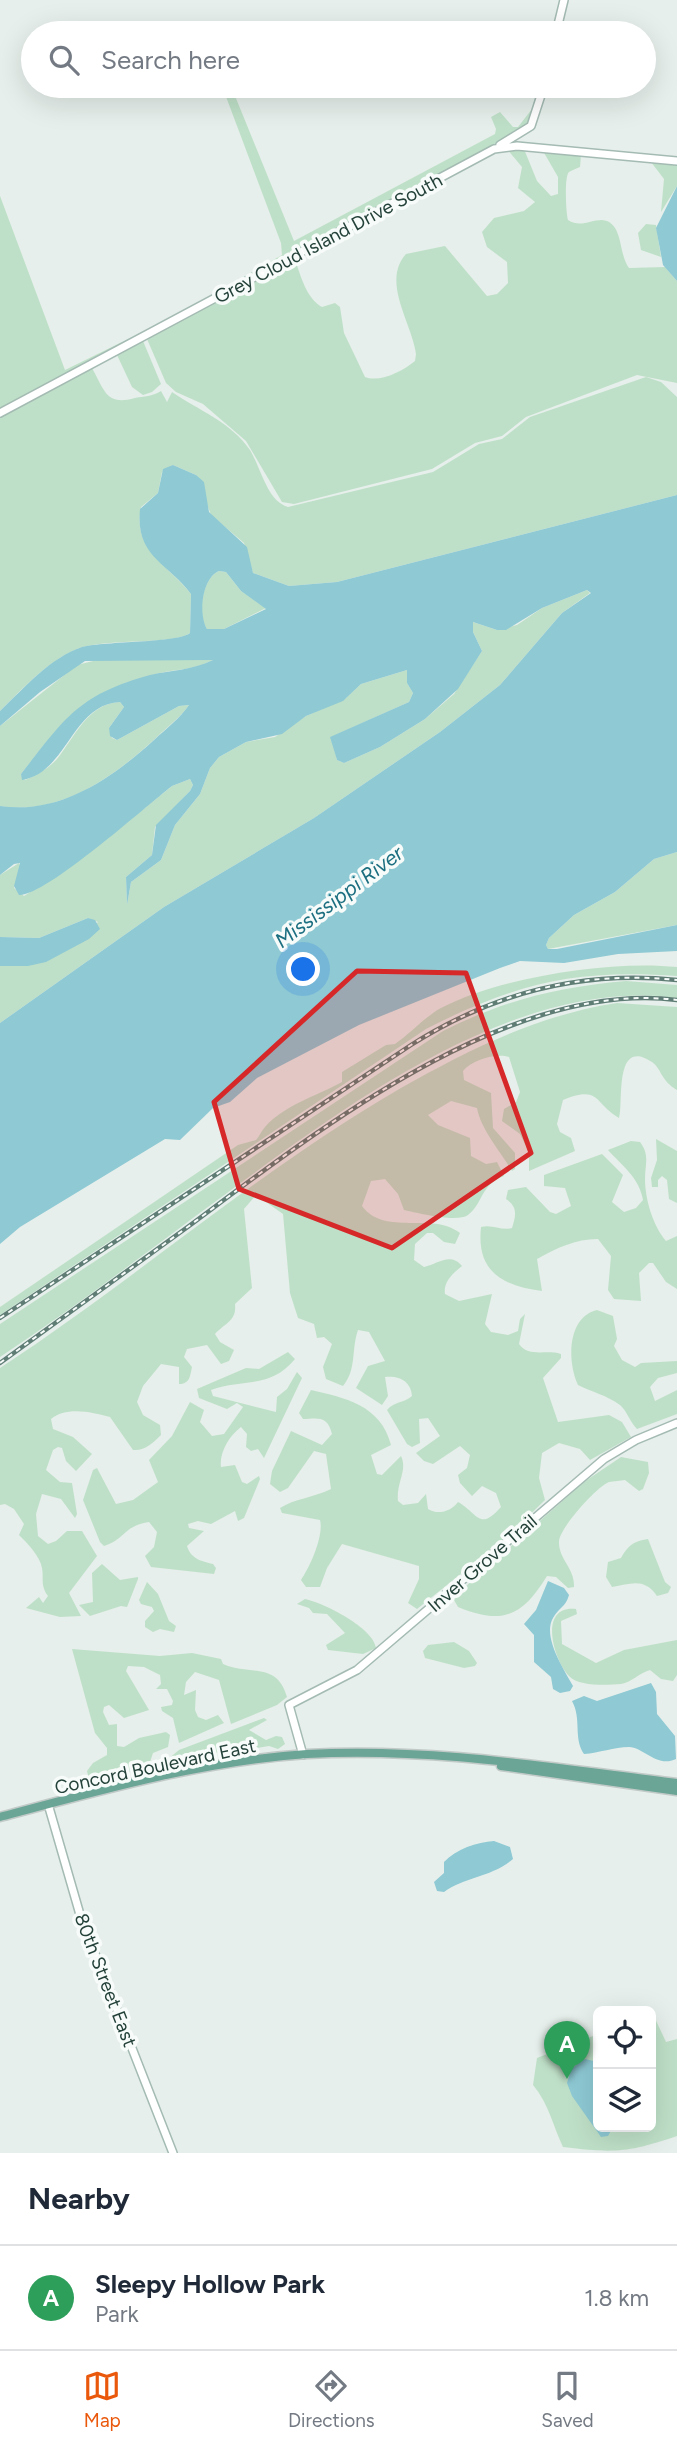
<!DOCTYPE html>
<style>
:root{--surface:#fff;--page:#f2f2f3;--text:#1f2937;--muted:#747a83;--line:#e0e1e3;--accent:#ea580c}
body{margin:0;font-family:Figtree,sans-serif;background:var(--page);color:var(--text)}
.controls{position:absolute;right:21px;bottom:21px;display:grid;overflow:hidden;border-radius:10px;box-shadow:0 7px 28px #0002}
.controls button{width:63px;height:63px;display:grid;place-items:center;padding:0;border:0;border-bottom:2px solid var(--line);background:var(--surface);color:var(--text);font:35px sans-serif}
.you{position:absolute;left:304px;top:970px;width:24px;height:24px;margin:-18px;border:5px solid #fff;border-radius:50%;background:#1a73e8;box-shadow:0 0 0 10px #1a73e833}
.badge{display:grid;place-items:center;width:46px;height:46px;border-radius:50%;background:var(--accent);color:#fff;font-size:23px;font-weight:700}
.pin{position:absolute;translate:-50% -58px;filter:drop-shadow(0 2px 4px #0008)}
.pin::after{content:'';position:absolute;top:37px;width:24px;height:21px;background:inherit;clip-path:polygon(0 0,100% 0,50% 100%)}
.list{margin:0;padding:0;list-style:none}
h2{display:flex;justify-content:space-between;align-items:center;height:91px;margin:0;padding:0 28px;font-size:30px}
h2 small{font-size:23px;font-weight:400;color:var(--muted)}
.list li{display:grid;grid-template-columns:46px 1fr auto;gap:21px;align-items:center;box-sizing:border-box;height:105px;padding:0 28px;border-top:2px solid var(--line)}
.list b{display:block;font-size:26px;white-space:nowrap}
.list p{margin:0;font-size:23px;white-space:nowrap;color:var(--muted)}
.list em{font-size:23px;font-style:normal;color:var(--muted)}
.icon{flex:none;width:38px;height:38px;fill:none;stroke:currentColor;stroke-width:2;stroke-linecap:round;stroke-linejoin:round}
.map{position:relative;flex:none;width:677px;height:2153px;overflow:hidden}
.search{position:absolute;background:var(--surface);box-shadow:0 7px 28px #0002;left:21px;right:21px;top:21px;height:77px;display:flex;align-items:center;gap:18px;box-sizing:border-box;padding:0 24px;border-radius:38px;color:var(--muted);font-size:26px}
.sheet{height:196px;background:var(--surface)}
nav{display:flex;justify-content:space-around;align-items:center;box-sizing:border-box;height:98px;border-top:2px solid var(--line);background:var(--surface);font-size:19px;color:var(--muted)}
nav a{display:grid;justify-items:center;gap:4px}
nav .on{color:var(--accent)}
.map>svg:first-child{display:block}
.green{fill:#bfe0c8}
.water{fill:#8ec9d4;fill-rule:evenodd}
.lines{fill:none;stroke-linecap:round;stroke-linejoin:round}
.secondary-casing{stroke:#a4bbb3;stroke-width:10}
.primary-casing{stroke:#c2cac8;stroke-width:11}
.secondary{stroke:#fff;stroke-width:7}
.primary{stroke:#6aa596;stroke-width:8}
.rail-casing{stroke:#5f7d75;stroke-width:4.5}
.rail{stroke:#f7fbf9;stroke-width:2;stroke-dasharray:5;stroke-linecap:butt}
.marked{fill:#d62828;fill-opacity:0.2;stroke:#d62828;stroke-width:5;stroke-linejoin:round}
.labels{text-anchor:middle;stroke-width:7;stroke-linejoin:round;paint-order:stroke}
.street-label{font-size:19px;fill:#24423a;stroke:#f7fbf9}
.water-label{font-size:21px;font-style:italic;fill:#1c6f80;stroke:#f7fbf9}
</style>
<div class="map">
<svg width="677" height="2153" viewBox="0 0 677 2153">
<rect width="100%" height="100%" fill="#e6efeb"/>
<path class="green" d="M222,86h9l63,155 201,-107 1,-5 -5,-12 9,-5 13,15h5l14,-18 6,-23h4l-10,34 -12,12 -520,278v-214l65,174 112,-55 105,-60 -1,-12z
M507,149h17l13,32 14,15 7,-2v-17l-15,-26 38,4 -1,12c-4,2 -8,3 -11,5 -5,4 -3,42 -1,48 12,8 22,0 34,0 22,2 16,34 27,48l36,-1 12,14v102l-40,-8 -111,42 -24,19 -27,7 -43,26 -138,35 -12,-2 -36,-61 -43,-37 -27,-12 -10,-9 -19,-44 148,-79c6,16 11,38 27,47l13,-4 5,4 4,26 21,44c15,6 38,-6 50,-16l1,-7c-4,-31 -35,-72 -10,-100l39,-8 42,50 10,-2 11,-11 -1,-21 -20,-15 -5,-15 12,-14 30,-7 11,-9 -17,-14 4,-21z
M651,162l26,2v22l-16,26 3,-33z
M646,224l10,1 5,32 -20,-7 -3,-17z
M143,341l18,43 -9,8 -9,3 -11,-8 -15,-32z
M92,368c13,23 14,38 43,30 10,-2 16,-1 26,-7l6,11 5,-10c26,18 59,30 78,58 11,18 17,51 38,57l145,-35 46,-28 23,-5 28,-22 116,-40 15,5 16,15v98l-340,87 -48,4 -36,-13 -9,-30 -33,-28 -15,-40 -23,-10 -11,7 -4,21 -17,14c-9,44 28,58 50,87l-1,39c-15,12 -86,5 -113,16 -29,12 -55,40 -77,62v-294z
M219,571l7,1 15,19 25,17 -42,21 -16,1c-12,-13 -6,-52 11,-59z
M587,590l3,3 -28,20 -62,72 -60,47 -126,86 -150,89 -164,116v-57c50,1 61,-16 98,-44l-10,-4 -49,20 -39,-1v-62l19,-12 2,5 -7,20 10,8 56,-36 92,-74 18,-7 3,6 -3,6 -35,36 -3,28 -26,22 1,28 4,-23 30,-22 14,-35 25,-31 10,-26 9,-11 27,-15 29,-5 31,-21 40,-18 15,-14 46,-14v13l6,10 -4,9 -78,35 6,23 7,3 36,-16 45,-28 29,-25 28,-43 -9,-19v-10l24,8 20,-5 25,-17z
M97,660h116c-19,10 -37,9 -57,14 -76,20 -88,42 -135,100l4,6c12,-5 24,-12 32,-21 17,-21 31,-56 63,-57l4,5 -15,21 3,10 5,2 62,-34 10,-1c-8,12 -21,21 -31,31 -43,40 -97,80 -158,70v-80l77,-61z
M677,852v73l-129,24 -2,-4 3,-7 25,-23 41,-23 39,-33z
M677,967v9c-102,-7 -161,7 -251,53l-426,286v-8l238,-162 18,-5c4,-4 5,-9 9,-13 19,-22 52,-31 77,-45v-10l44,-27 9,-1c16,-11 31,-28 46,-36 59,-31 170,-48 236,-41z
M626,981l51,4v13c-160,-22 -332,108 -454,198 -74,54 -147,111 -223,161v-33l443,-293c62,-31 114,-44 183,-50z
M617,1003l60,4v83c-16,-9 -16,-22 -25,-28 -39,-26 -28,43 -33,56 -26,-15 -18,-33 -56,-18l-6,24 3,8 11,6 4,13 -46,20v-19l-9,-18 -18,-13 2,-12 12,-7 4,-10 -11,-35c-13,-4 -37,3 -46,14l1,9 27,13 2,35 22,25v16l-3,2c-11,-19 -31,-41 -35,-63l-26,-7 -23,14 10,10 32,13 1,18 15,8 11,-2 7,14c-24,9 -21,28 -36,39 -11,8 -50,-2 -64,-5l-6,-16 -13,-15 -14,2 -9,25c23,31 70,5 98,27l-5,11 -11,-2 -11,-9h-6l-12,11 -1,16 10,7c14,-3 26,-15 38,-1 -9,7 -19,16 -17,28l14,7 33,-7 -7,30 6,8 17,3 10,-4 2,-12 5,-5 -6,30c10,14 27,5 42,10v4l-18,20 15,44 51,-7 13,7 9,15 -41,23 -10,-11 -21,-6 -17,10 -3,25 6,22 -38,37 -90,72 -9,-6 11,-24v-13l-77,-22 -15,24 -7,19h-14l-5,-7c9,-13 23,-44 19,-60l-38,-7 -2,-5c16,-10 33,-10 51,-19l-5,-35 -12,-3 -26,37 -8,4 -10,-8 2,-13 19,-40 31,14 10,-11c-4,-18 -13,-16 -29,-15l-4,-6 12,-23c34,8 70,15 80,55l-20,10 6,19 5,1 19,-19c7,15 -5,26 -3,45l5,4 15,-2 8,-9 2,15c9,6 23,3 30,-7 20,11 21,30 43,5l-5,-14 -14,-7 -10,10 -12,-13 -2,-8 9,-7 3,-13 -10,-9 -27,18 -9,-3 -8,-8 24,-17 -12,-18 -9,1 1,24 -8,4 -5,-3 -20,-34c8,-9 17,-7 25,-14 -1,-15 -13,-21 -27,-19l3,19 -6,9 -26,-17 12,-22 17,-5 -16,-29 -11,-2c-7,20 -1,39 -15,56l-17,-7 -3,-12 9,-23 -8,-7 -7,1 -3,-14 -16,-6 -8,-25 -7,-79 -27,-19 -12,14 8,79 -17,16c2,17 -10,19 -20,30l5,8 14,8 -5,11 -8,3 -14,-19 -20,4 -3,8 8,10c-2,9 -2,17 -13,17v-17l-18,-3 -18,22 -6,16 6,13 17,10 1,10c-8,8 -16,16 -28,15l-23,-33c-18,-5 -44,-11 -59,2l2,10 20,8 19,17 -16,17 -10,-10 -4,-13 -4,-1 -5,3 -7,20 14,12 12,1 5,31 -2,4 -14,-19 -19,-5 -6,20 2,22 10,8 8,-3 11,-10h15l15,25 -28,37 12,23 -21,1 -34,-9 13,-11 4,6 5,-7c-8,-11 -4,-17 -6,-28 -2,-12 -15,-25 -23,-33l5,-11 -10,-15 -9,-5 -5,1v-137c136,-89 259,-198 401,-280 69,-39 137,-73 216,-85z
M656,1139l21,12v52l-8,-4 -2,-19 -5,-4 -4,4v7h-6l-1,-9 6,-18z
M631,1141l9,1c10,13 5,22 5,37 0,20 8,47 21,62l11,-5v53l-11,-7 -13,-19h-4l-10,10 2,28 -27,-2 -6,-9 3,-34 -13,-17c-23,0 -41,9 -61,20l5,32c-39,-5 -66,-19 -61,-64 12,-3 20,4 31,1 4,-13 6,-21 -6,-29l2,-9 18,-3 24,25 6,2 15,-8 -6,-18 -21,-2v-11l58,-21 21,21 -11,27 12,10 12,-4 7,-8c-4,-23 -21,-34 -35,-50z
M597,1310l16,6 4,23 -3,7 8,14 13,7 6,-4 36,-2v12l-19,5 -8,9 5,14 22,-11v24l-40,15c-7,-7 -10,-18 -17,-24 -14,-10 -28,-13 -42,-20 -11,-23 -11,-68 19,-75z
M288,1352l7,7c-26,31 -52,19 -84,31l2,6 63,16 1,-15 10,-8 10,-17 5,6 -38,80 -6,-9 -7,2 -5,-4 1,-13 -6,-7c-12,9 -22,26 -20,40l14,-2 7,17 5,2 12,-8 1,3 -16,39 -6,3 -3,-10 -24,13 -13,-3 -10,3 1,4 15,3 -17,15c4,13 14,15 26,18l3,4 -2,6 -63,-7 -6,-11 9,-9 3,-15 -8,-10c-26,4 -23,17 -45,24l-4,-4 -17,-42 10,-30 4,-2 19,36 17,-4 25,-18 -9,-22 23,-24 18,-34 14,8 -4,12 12,14 12,-2 19,-27 -6,-4 -10,6 -28,-11 -2,-9 49,-21 13,1z
M621,1457l27,5 1,11 -6,16 -4,2 -14,-11c-5,1 -11,1 -16,2 -13,5 -49,46 -50,59 -1,18 16,27 15,46l-6,1 -12,-11 -9,-1c-24,39 -43,50 -89,31l-4,-7 11,-13 119,-105z
M648,1539l17,43 6,5 -3,6 -11,3c-13,-19 -26,-12 -45,-9l-6,-10 2,-15 13,-4c7,-12 12,-17 27,-19z
M102,1564l18,16 18,-3v2l-11,28 -6,-1 -31,10 -11,-11 14,-3 -1,-29z
M147,1582l11,12 11,27 7,5 -2,6 -14,-3 -7,3 -8,-5v-6l9,-10 -2,-4 -11,-3 -2,-4z
M305,1599c19,4 69,29 71,49l-13,6 -35,-4 -2,-5 19,-12 -18,-19 -14,-1 -4,-5 -12,-4z
M576,1609l1,5 -16,7 1,23 34,19 28,-13 53,-10v35l-4,6 -12,-2 -11,-9c-11,3 -18,12 -29,14 -13,1 -42,3 -52,-8 -15,-15 -32,-71 7,-67z
M454,1642l15,9 8,12 -2,3 -11,2 -39,-10 -2,-7 5,-6z
M72,1649l88,7 32,-3 29,6 2,5c27,12 54,-3 64,33l-10,8 -46,19 -12,-44 -24,-8 -9,10 -2,13 12,-5 -1,20 3,7 8,3 12,-5 6,8 -45,20 -6,-25 -11,-7 -1,-4 11,-2 1,-4 -6,-12h-11l5,-5 -1,-9 -16,-8 -16,-1 -2,5 23,39 -25,8 -15,-13 -5,2 -1,5 6,13 8,-1v22l7,1 15,-9 27,-6 4,3 -2,12 -15,6 -5,15 -53,13 -6,-2 -2,-8 6,-8 14,-8v-7l-12,-15z
M264,1718l3,2 -18,10 17,10 10,-4 6,1 3,7 -7,5 -9,-3 -44,7 -27,-1 -15,2 -9,8 -7,-2 12,-10z
M652,2012l14,30 11,-3v97c-50,17 -63,17 -114,11 -10,-21 -14,-43 -30,-62l4,-27 61,-24v93h53z"/>
<path class="water" d="M677,186v95l-14,-16 -7,-37z
M173,465l23,10 8,7 5,30 38,35 6,26 36,13 48,-4 340,-87v357l-23,7 -39,33 -41,23 -25,23 -3,7 2,4h9l120,-24v26l-59,3 -54,9 -44,-2 -20,7 -141,57 -102,53 -27,24 -17,6 -33,32 -15,-1 -145,88 -20,17v-221l164,-116 150,-89 126,-86 60,-47 62,-72 29,-20 -4,-3 -45,18 -36,22h-9l-24,-8v10l9,19 -24,38 -33,30 -45,28 -36,16 -7,-3 -7,-23 79,-35 4,-9 -6,-10v-13l-46,14 -18,17 -37,15 -24,18 -36,8 -27,15 -9,11 -10,26 -25,31 -14,35 -30,22 -4,23 -1,-28 26,-22 4,-30 34,-34 3,-6 -3,-6 -18,7c-26,20 -126,110 -153,109l-5,-9 6,-23 -6,1 -14,11v-69c60,9 112,-28 154,-66 12,-11 26,-22 35,-35l-10,1 -62,34 -7,-4 -1,-8 15,-21 -4,-5c-48,2 -53,71 -98,78l-1,-6c44,-56 57,-79 129,-99 22,-5 43,-5 63,-15l-128,1 -45,31 -40,34v-15c23,-22 51,-54 82,-64 24,-6 96,-4 108,-14l1,-39c-23,-31 -56,-37 -51,-85l18,-16 5,-24zM219,571l7,1 15,19 25,18 -42,20h-17c-9,-15 -5,-51 12,-58z
M88,918l7,2 5,9 -11,10 -43,23 -18,4h-28v-29l39,1z
M548,1581l16,7 5,7c-3,12 -11,13 -16,23 -11,19 11,51 20,68l-3,5 -10,2 -7,-4 -2,-12 -17,-15v-27l-10,-11 12,-14z
M651,1683l5,9 1,22 18,22 1,23c-19,9 -31,-11 -47,-12 -15,0 -30,6 -45,7 -11,-16 -2,-35 -12,-53l12,-5 13,5z
M494,1841l16,6 3,12c-21,18 -49,18 -69,33l-7,-1 -3,-9 10,-9v-11c12,-13 33,-20 50,-21z
M585,2059l13,3v65h15l-5,9 -7,1 -29,-41 -5,-13 4,-14z"/>
<g class="lines">
<g class="secondary-casing">
<path id="secondary" d="M556,33l8,-33
M500,145l31,-19 13,-40
M0,413l494,-264 23,-3 160,15
M303,1755l-14,-50 68,-35 247,-211 32,-19 41,-17
M48,1804l33,114 92,235"/>
</g>
<g class="primary-casing">
<path id="primary" d="M501,1766l176,25
M0,1817c100,-27 203,-56 307,-63 124,-7 247,14 370,29"/>
</g>
<use href="#secondary" class="secondary"/>
<use href="#primary" class="primary"/>
<g class="rail-casing">
<path id="rail" d="M0,1318l411,-273c82,-52 169,-75 266,-65
M0,1363c63,-46 126,-91 189,-137 128,-95 320,-247 488,-226"/>
</g>
<use href="#rail" class="rail"/>
</g>
<path class="marked" d="M357,971l109,2 65,180 -139,95 -153,-59 -25,-87z"/>
<g class="labels">
<g class="street-label">
<text transform="translate(328 238) rotate(-28)" y="7">Grey Cloud Island Drive South</text>
<text transform="translate(482 1563) rotate(-41)" y="7">Inver Grove Trail</text>
<text transform="translate(155 1766) rotate(-12)" y="7">Concord Boulevard East</text>
<text transform="translate(106 1980) rotate(69)" y="7">80th Street East</text>
</g>
<g class="water-label">
<text transform="translate(339 897) rotate(-37)" y="7">Mississippi River</text>
</g>
</g>
</svg>
<div class="controls">
<button><svg class="icon" aria-label="locate" viewBox="0 0 24 24"><circle cx="12" cy="12" r="6"/><path d="M12 2v4M12 18v4M2 12h4M18 12h4"/></svg></button>
<button><svg class="icon" aria-label="layers" viewBox="0 0 24 24"><path d="M12 4l9 5-9 5-9-5zM3 14l9 5 9-5"/></svg></button>
</div>
<div class="you"></div>
<div class="pin badge" style="left:567px;top:2079px;background:#2e9e5b">A</div>
<div class="search"><svg class="icon" aria-label="search" viewBox="0 0 24 24"><circle cx="10" cy="10" r="6"/><path d="M15 15l6 6"/></svg>Search here</div>
</div>
<section class="sheet">
<h2>Nearby<small></small></h2>
<ul class="list">
<li><span class="badge" style="background:#2e9e5b">A</span><div><b>Sleepy Hollow Park</b><p>Park</p></div><em>1.8 km</em></li>
</ul>
</section>
<nav>
<a class="on"><svg class="icon" aria-label="map" viewBox="0 0 24 24"><path d="M3 6l6-2 6 2 6-2v14l-6 2-6-2-6 2zM9 4v14M15 6v14"/></svg>Map</a>
<a><svg class="icon" aria-label="directions" viewBox="0 0 24 24"><path d="M12 3l9 9-9 9-9-9zM9 14v-3h6M13 9l2 2-2 2"/></svg>Directions</a>
<a><svg class="icon" aria-label="saved" viewBox="0 0 24 24"><path d="M7 4h10v16l-5-4-5 4z"/></svg>Saved</a>
</nav>
